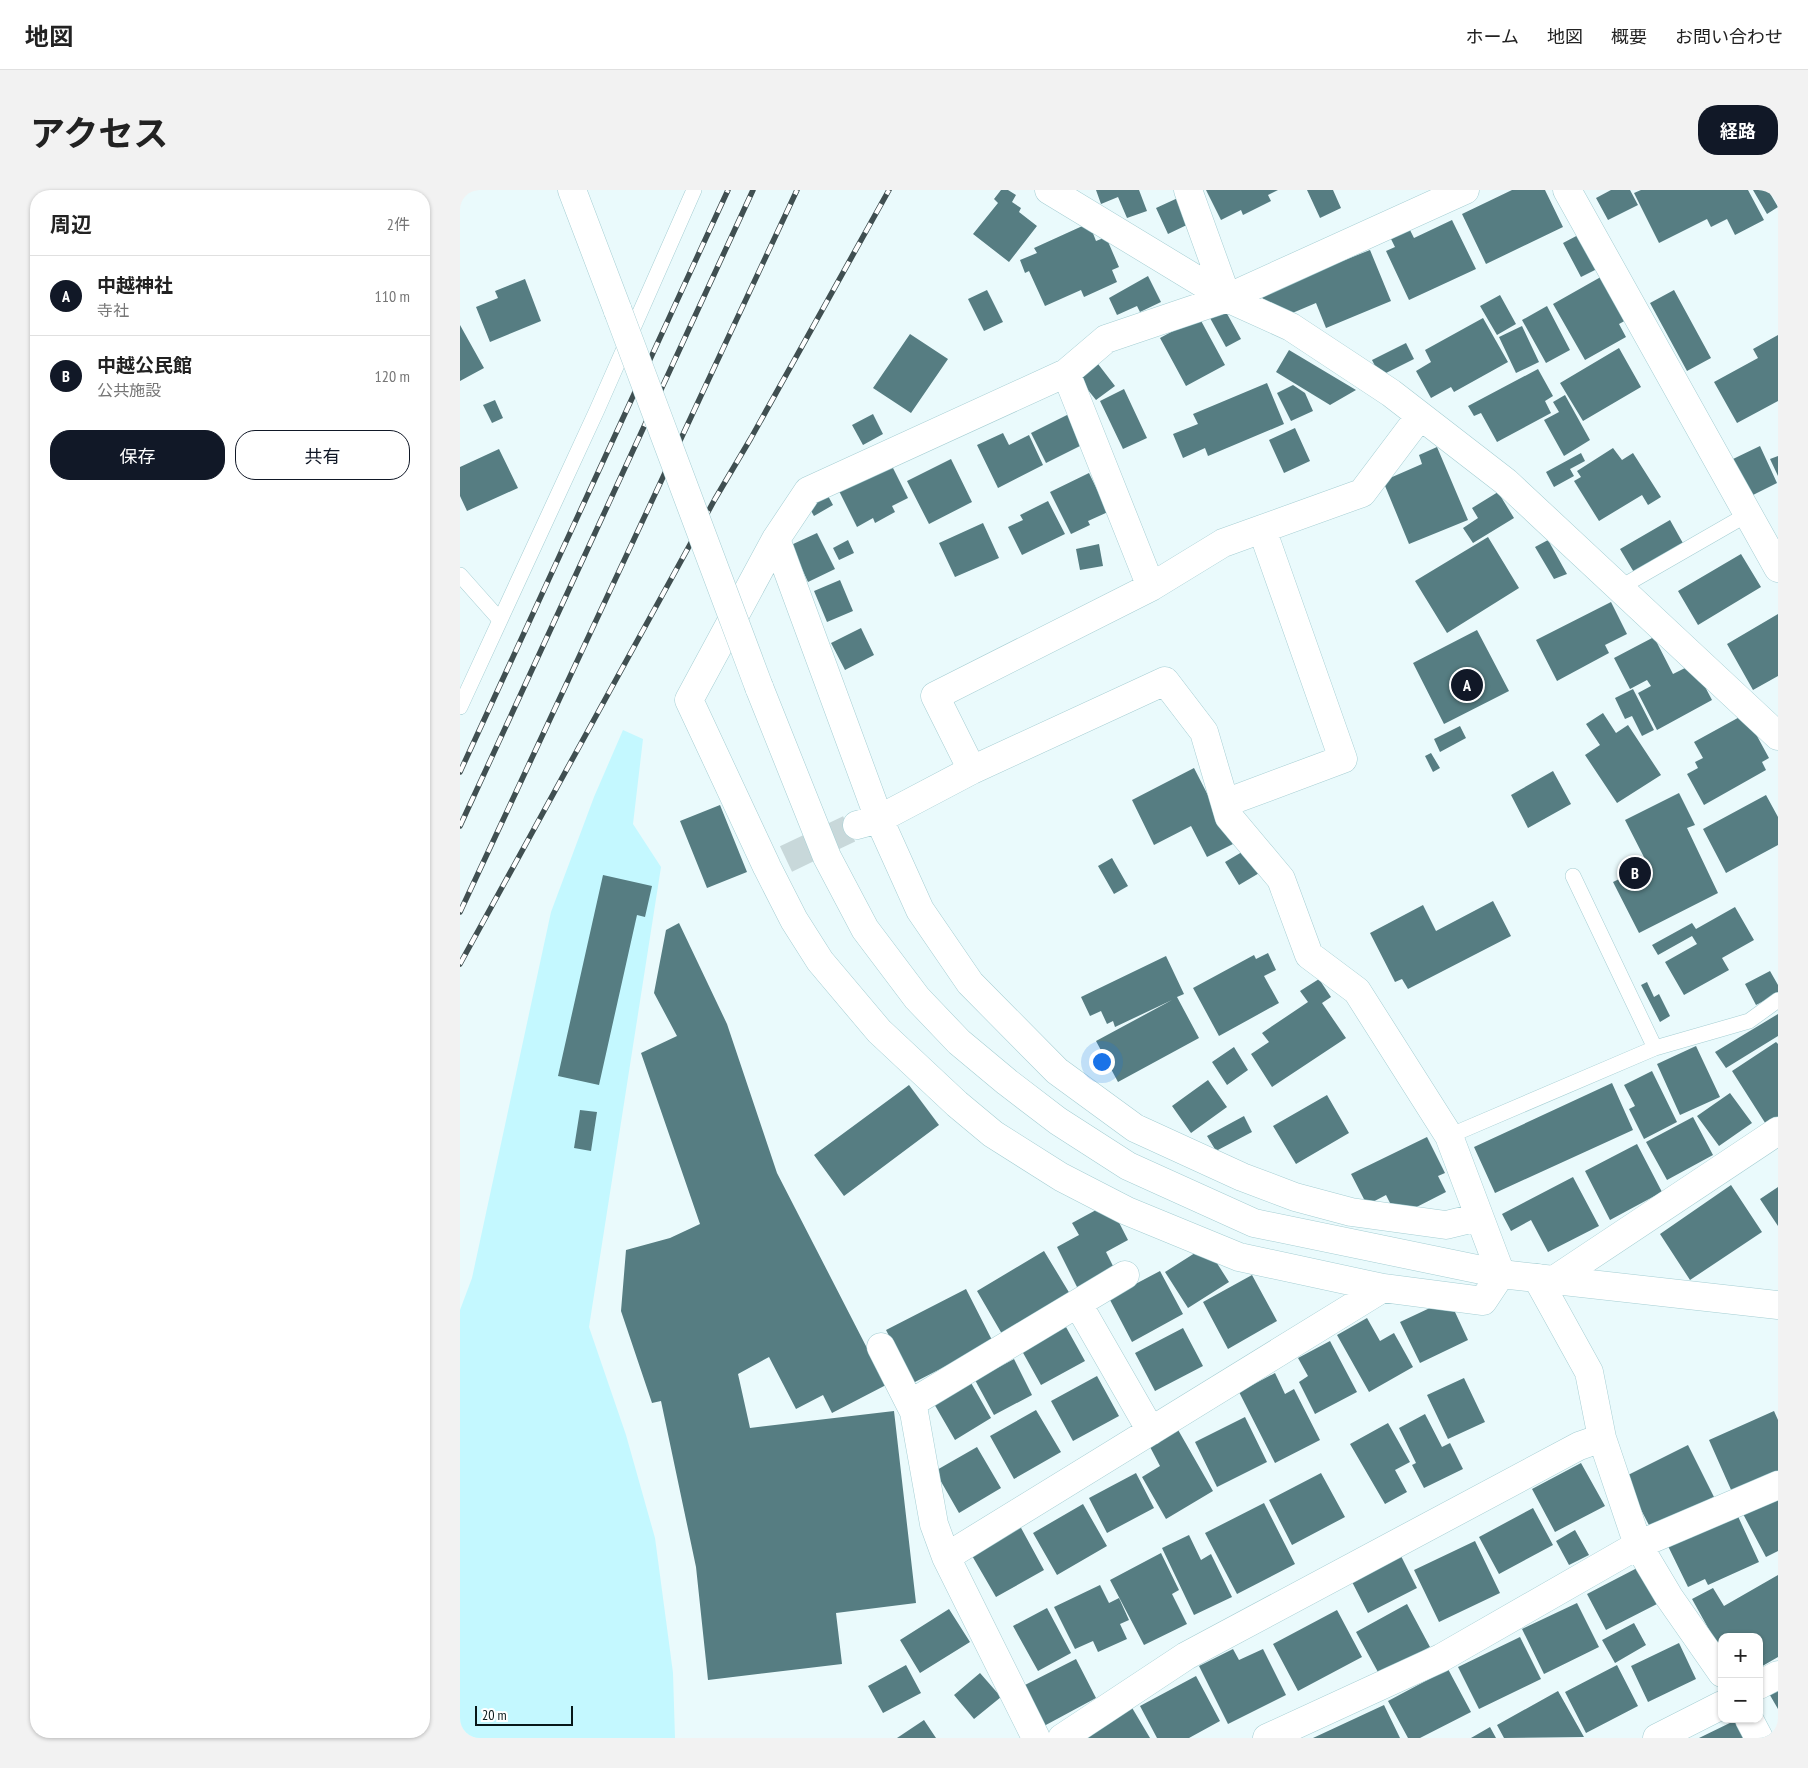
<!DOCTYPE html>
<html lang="ja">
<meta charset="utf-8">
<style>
:root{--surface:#fff;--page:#f2f2f2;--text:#222;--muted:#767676;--line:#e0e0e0;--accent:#111827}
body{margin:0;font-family:"PT Sans Narrow","Noto Sans JP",sans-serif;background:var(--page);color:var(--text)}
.controls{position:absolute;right:15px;bottom:15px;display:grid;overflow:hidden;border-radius:10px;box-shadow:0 1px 4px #0004}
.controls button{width:45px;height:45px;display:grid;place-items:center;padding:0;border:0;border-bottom:1px solid var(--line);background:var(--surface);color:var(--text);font:25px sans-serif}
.scale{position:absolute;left:15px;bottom:12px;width:98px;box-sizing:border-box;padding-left:5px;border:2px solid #081719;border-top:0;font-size:14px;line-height:18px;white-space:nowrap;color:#081719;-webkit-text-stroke:4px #fff;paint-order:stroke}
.you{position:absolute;left:641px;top:871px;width:18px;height:18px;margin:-12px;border:4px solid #fff;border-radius:50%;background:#1a73e8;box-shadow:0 0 0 8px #1a73e833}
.badge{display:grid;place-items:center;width:32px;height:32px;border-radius:50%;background:var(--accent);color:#fff;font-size:16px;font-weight:700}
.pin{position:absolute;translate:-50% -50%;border:2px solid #fff;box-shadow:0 1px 5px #0006}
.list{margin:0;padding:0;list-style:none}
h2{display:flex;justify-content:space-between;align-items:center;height:65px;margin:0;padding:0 20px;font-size:21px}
h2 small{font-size:16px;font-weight:400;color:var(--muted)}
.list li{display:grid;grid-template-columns:32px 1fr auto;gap:15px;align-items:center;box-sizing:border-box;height:80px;padding:0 20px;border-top:1px solid var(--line)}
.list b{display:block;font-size:19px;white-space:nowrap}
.list p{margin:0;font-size:16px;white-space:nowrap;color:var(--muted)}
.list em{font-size:16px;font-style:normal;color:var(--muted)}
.actions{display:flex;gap:10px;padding:15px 20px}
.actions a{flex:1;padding:11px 0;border:1px solid var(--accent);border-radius:20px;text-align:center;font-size:18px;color:var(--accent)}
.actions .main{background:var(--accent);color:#fff}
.map{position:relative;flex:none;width:1318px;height:1548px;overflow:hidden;border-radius:20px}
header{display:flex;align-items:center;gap:30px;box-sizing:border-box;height:70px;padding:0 25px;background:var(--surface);border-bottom:1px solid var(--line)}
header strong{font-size:24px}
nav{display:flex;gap:28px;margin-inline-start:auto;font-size:18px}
.intro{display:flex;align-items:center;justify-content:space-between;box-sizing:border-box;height:120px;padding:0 30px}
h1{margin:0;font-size:35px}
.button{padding:12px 22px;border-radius:20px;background:var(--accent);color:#fff;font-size:18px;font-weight:700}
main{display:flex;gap:30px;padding:0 30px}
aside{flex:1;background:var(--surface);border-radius:20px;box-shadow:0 1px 4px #0004}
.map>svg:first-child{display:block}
.built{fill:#c4f8ff}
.building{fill:#567d82}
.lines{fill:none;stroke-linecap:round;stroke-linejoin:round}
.minor-tunnel{stroke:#c8d8da;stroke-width:28;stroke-dasharray:28 14;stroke-linecap:butt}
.service-casing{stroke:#a5ced3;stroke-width:16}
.minor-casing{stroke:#a5ced3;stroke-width:29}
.tertiary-casing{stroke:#a5ced3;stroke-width:29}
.service{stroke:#fff;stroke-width:15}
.minor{stroke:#fff;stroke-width:28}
.tertiary{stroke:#fff;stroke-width:28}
.rail-casing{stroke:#404f51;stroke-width:5.5}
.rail{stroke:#fff;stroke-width:4;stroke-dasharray:11;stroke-linecap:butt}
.tertiary-bridge-casing{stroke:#a5ced3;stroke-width:29;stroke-linecap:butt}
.tertiary-bridge{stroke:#fff;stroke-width:28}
</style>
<header>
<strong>地図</strong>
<nav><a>ホーム</a><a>地図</a><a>概要</a><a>お問い合わせ</a></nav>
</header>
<div class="intro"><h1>アクセス</h1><a class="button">経路</a></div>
<main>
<aside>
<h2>周辺<small>2件</small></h2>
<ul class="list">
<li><span class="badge">A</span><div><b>中越神社</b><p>寺社</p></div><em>110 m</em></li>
<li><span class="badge">B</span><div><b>中越公民館</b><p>公共施設</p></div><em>120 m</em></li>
</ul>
<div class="actions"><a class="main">保存</a><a>共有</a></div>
</aside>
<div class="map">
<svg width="1318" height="1548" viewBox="0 0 1318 1548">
<rect width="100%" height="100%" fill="#eafafc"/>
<path class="built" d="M163,540l20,9 -10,85 28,43 -72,460 37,108 29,103 18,135 2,65h-215v-428l12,-32 79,-366 43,-115z"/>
<path class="building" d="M541,0h7l8,5 -4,7 9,6 -2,4 18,14 -28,36 -36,-28 25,-31 -4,-4z
M636,0h43l8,21 -20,7 -9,-21 -17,7z
M746,0h72l-10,5 3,6 -28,14 -2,-5 -20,10z
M847,0h26l8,18 -21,10z
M1052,0h33l18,37 -77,37 -24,-50z
M1151,0h19l8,15 -30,15 -12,-22z
M1181,0h107l16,30 -29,15 -8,-16 -16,8 -4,-8 -48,24 -25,-50z
M1293,0h15l10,17 -11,7z
M720,7l13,25 -25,12 -12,-26z
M992,30l24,49 -67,31 -23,-49 9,-4 -5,-10 19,-9 5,10z
M629,33l7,18 10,-4 13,30 -7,3 5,12 -33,15 -3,-7 -36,16 -16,-35 -4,2 -5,-13 17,-7 -3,-5z
M1122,43l19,34 -20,10 -18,-34z
M910,60l21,51 -65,27 -10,-25 -26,11 -33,-19z
M1146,84l24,44 -11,6 7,13 -41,23 -32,-56z
M688,86l13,26 -21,10 -3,-6 -20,9 -8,-17z
M65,89l16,42 -51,21 -14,-35 22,-9 -3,-7z
M527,100l16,32 -19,9 -16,-32z
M1214,100l37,68 -24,13 -37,-68z
M1040,105l16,29 -19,11 -17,-29z
M1087,116l23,44 -24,13 -24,-43z
M765,120l16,29 -15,8 -16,-29z
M739,127l26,48 -39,21 -26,-48z
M1023,128l25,44 -54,30 -3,-5 -20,11 -15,-27 15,-9 -6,-12z
M0,135l24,43 -24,13z
M1062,136l17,36 -23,11 -17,-36z
M450,144l38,25 -37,54 -38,-25z
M1318,145v66l-41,22 -23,-41 44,-24 -5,-9z
M946,153l8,16 -34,17 -8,-16z
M1159,158l22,39 -58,34 -23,-38z
M829,160l67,40 -26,15 -54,-33z
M635,170l20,26 -19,14 -20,-25z
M1078,179l15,27 -8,5 6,12 -54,29 -16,-29 -7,3 -6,-10z
M807,193l17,41 -76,32 -3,-8 -22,10 -10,-24 25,-10 -5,-10z
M833,195l12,8 8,18 -22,10 -14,-28z
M664,199l23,49 -24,11 -23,-48z
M1105,205l25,45 -26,16 -20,-36 15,-8 -6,-10z
M35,210l8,18 -11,5 -9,-18z
M611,223l15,30 -40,20 -15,-30z
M413,224l10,20 -20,11 -11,-20z
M835,238l15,33 -26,12 -15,-33z
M543,243l6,12 20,-10 14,30 -45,23 -21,-43z
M1300,256l17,37 -26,13 -18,-37z
M977,257l31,73 -59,24 -26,-63 39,-17 -3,-9z
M1153,258l9,12 11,-7 28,44 -13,8 -6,-10 -43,26 -25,-40 7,-4 -4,-6z
M39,259l19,39 -51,23 -7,-15v-29z
M1121,263l4,8 -15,8 4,7 -20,11 -8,-15z
M1318,266v20l-8,-17z
M491,269l21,43 -43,22 -22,-43z
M430,272l18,36 -16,8 3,6 -20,11 -2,-5 -16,9 -19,-38z
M629,283l19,39 -20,9 2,4 -19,9 -21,-42z
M366,302l7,13 -19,11 -8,-14z
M1038,302l16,26 -41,25 -10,-15 15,-10 -6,-10z
M588,311l17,33 -43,21 -14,-28 15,-7 -3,-5z
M1210,330l14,25 -49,29 -15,-25z
M523,333l16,35 -44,19 -16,-34z
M357,343l18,36 -27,13 -17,-37z
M1028,347l31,51 -72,45 -32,-52z
M388,350l6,13 -15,7 -6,-12z
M1088,350l19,34 -13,5 -19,-32z
M639,354l4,22 -23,4 -4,-21z
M1281,364l20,33 -63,38 -20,-34z
M380,390l13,31 -26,11 -13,-31z
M1151,412l16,32 -22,11 4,8 -52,28 -21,-41z
M1318,424v62l-25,14 -26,-46z
M401,438l13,27 -29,15 -14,-27z
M1017,440l32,61 -65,33 -31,-61z
M1194,447l19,37 20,-10 19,36 -55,30 -19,-37 13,-7 -4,-6 -17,9 -16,-31z
M1173,499l21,41 -12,6 -10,-20 -7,3 -10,-21z
M1143,523l13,20 12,-8 33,50 -44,28 -32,-48 15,-10 -14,-21z
M1285,524l24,44 -7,4 4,8 -62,35 -17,-31 11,-6 -3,-6 8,-4 -9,-16z
M1000,536l6,12 -26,14 -6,-13z
M971,563l9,15 -7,4 -8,-16z
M734,578l39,76 -26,13 -16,-31 -37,19 -22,-45z
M1093,581l18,33 -43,24 -17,-33z
M1219,603l16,32 -8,3 31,65 -79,40 -26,-51 35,-17 -23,-45z
M1306,605l12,22v28l-52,28 -23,-44z
M260,615l27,67 -40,16 -27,-67z
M787,659l14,23 -22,13 -14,-23z
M652,668l16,28 -14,8 -16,-28z
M143,685l49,11 -7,31 -8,-2 -38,170 -41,-9z
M1033,711l18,35 -103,53 -6,-10 -7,3 -25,-49 53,-28 13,26z
M1275,717l19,33 -32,18 7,12 -45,25 -19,-33 32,-18 -5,-8 -34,19 -6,-10 40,-22 4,6z
M219,733l48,101 50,149 109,212 -54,28 -9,-18 -27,14 -27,-52 -31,17 12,54 144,-17 22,192 -80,10 6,51 -134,16 -12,-113 -35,-166 -9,2 -31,-92 5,-61 44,-12 30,-14 -59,-171 36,-17 -23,-43 12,-63z
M808,763l8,17 -12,6 15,27 -60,33 -26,-48 61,-33 2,4z
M706,766l18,38 -7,3 22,41 -81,44 -22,-41 76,-41 -57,27 -2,-6 -6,3 -6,-13 -11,5 -9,-19z
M1310,781l8,14v9l-22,11 -11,-21z
M859,789l12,18 -9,6 24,35 -74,49 -21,-33 18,-12 -7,-9 46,-31 -8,-11z
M1187,792l7,15 5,-3 11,22 -10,6 -19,-37z
M1318,824v22l-52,32 -11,-16z
M1316,852l2,2v79l-9,6 -37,-58z
M1236,856l24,51 -40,18 -23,-51z
M774,857l14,23 -21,15 -15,-23z
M1192,881l25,51 -33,17 -15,-30 6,-3 -11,-21z
M748,890l19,27 -36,26 -19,-27z
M1152,893l21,47 -138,63 -21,-46z
M449,895l30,40 -95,71 -30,-41z
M1270,903l22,30 -33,23 -22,-30z
M867,905l22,38 -53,31 -23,-38z
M120,920l17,2 -6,39 -17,-3z
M784,926l8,16 -36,19 -9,-15z
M1233,927l20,38 -46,25 -21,-38z
M967,947l18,36 -7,3 8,16 -49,25 -11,-22 -19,10 -16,-31z
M1177,954l25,48 -52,28 -25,-49z
M1113,987l26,49 -51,26 -17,-32 -20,11 -9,-17z
M1271,995l31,47 -72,48 -30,-46z
M1318,997v39l-18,-27z
M649,1013l19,37 -22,12 9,18 -37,19 -21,-42 22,-12 -7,-12z
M746,1056l23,36 -41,26 -23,-36z
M584,1061l26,43 -68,40 -25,-43z
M700,1081l23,43 -51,28 -23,-44z
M792,1085l25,46 -49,28 -25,-47z
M506,1099l27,53 -80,41 -27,-53z
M989,1109l19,41 -48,23 -20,-41z
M907,1128l13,23 14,-8 19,34 -44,25 -32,-57z
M606,1137l19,34 -44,24 -19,-34z
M723,1138l20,38 -48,25 -20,-38z
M870,1151l27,51 -42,22 -16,-32 9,-6 -10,-18z
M554,1169l18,36 -38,20 -19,-35z
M815,1183l10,21 9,-5 26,51 -45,23 -36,-71z
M637,1186l22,40 -46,25 -22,-40z
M1004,1188l21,44 -37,17 -21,-44z
M510,1191l21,37 -36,22 -22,-38z
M576,1220l25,42 -47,27 -24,-43z
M1314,1221l4,9v52l-46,20 -23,-52z
M965,1224l17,33 8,-4 13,26 -39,19 -12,-23 4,-2 -17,-35z
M785,1227l22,45 -50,25 -22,-45z
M928,1233l22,39 -15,8 12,22 -22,12 -35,-60z
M717,1238l36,63 -47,28 -24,-42 18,-11 -11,-21z
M1228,1255l26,52 -63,32 -27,-52z
M517,1257l24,41 -42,25 -24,-42z
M1121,1273l24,43 -50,26 -23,-43z
M676,1283l18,35 -47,25 -18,-35z
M861,1283l24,44 -53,28 -23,-45z
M1318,1302v59l-12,6 -24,-45z
M804,1313l31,61 -58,30 -32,-61z
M623,1314l24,42 -50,29 -24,-42z
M1073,1318l20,37 -54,29 -20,-37z
M1276,1322l23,50 -51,23 -3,-6 -17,8 -21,-43z
M560,1336l24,44 -48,27 -25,-43z
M1115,1340l14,25 -20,10 -13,-24z
M729,1345l12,25 10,-6 21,43 -38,18 -32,-67z
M1015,1351l25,52 -61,29 -25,-52z
M939,1362l18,36 -49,25 -18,-35z
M701,1363l18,37 -7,4 15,30 -43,21 -34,-65z
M1179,1377l18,37 -51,26 -19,-36z
M1318,1385v82l-19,11v-31h-37v16l-30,-54 21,-11 11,18z
M640,1395l9,18 10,-5 10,22 -9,4 7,15 -29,13 -5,-11 -18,8 -21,-42z
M1117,1413l22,44 -55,27 -22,-45z
M947,1414l23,43 -51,27 -23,-42z
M587,1418l24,45 -33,18 -25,-45z
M489,1419l21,33 -50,31 -20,-33z
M877,1420l25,47 -64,34 -25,-47z
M1174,1433l12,22 -31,18 -13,-23z
M1060,1447l21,42 -62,30 -21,-42z
M1219,1453l17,36 -48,23 -17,-36z
M773,1459l6,11 24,-11 23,46 -58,29 -29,-58z
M616,1469l20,39 -52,28 -21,-40z
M446,1475l15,28 -38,20 -15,-27z
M1157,1475l21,41 -52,27 -21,-41z
M988,1479l23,43 -51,26h-12l-20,-37z
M520,1483l21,24 -27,22 -20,-24z
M736,1486l24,45 -31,17h-32l-17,-32z
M1318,1494v25l-11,-19z
M1098,1501l26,46 -80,1 -7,-13z
M924,1515l16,33h-87z
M671,1516l19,32h-74z
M1278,1529l12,19h-51z
M464,1530l12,18h-39z
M1030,1537l6,11h-25z"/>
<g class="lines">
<path class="minor-tunnel" d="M326,669l71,-34"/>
<g class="service-casing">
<path id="service" d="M0,385l40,45
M1161,397l127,-73
M0,517l137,-297 97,-220
M1113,686l82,172
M989,946l206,-88 94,-27 29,-21"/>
</g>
<g class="minor-casing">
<path id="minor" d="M589,0l178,108 64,29 100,66 115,89 272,254
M728,0l39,108
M1107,0l211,378
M606,183l40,-34 121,-41 238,-108
M316,349l103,280 41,91 50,73 87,88 78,57 107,49 53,20 56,15 95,13 33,-8
M691,397l-85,-214 -258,118 -32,48 -87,161 78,167 27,53 26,41 59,70 78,73 36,30 68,43 66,34 112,46 144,31
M512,580l-37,-74 216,-109 72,-44 139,-50 58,-77
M765,613l118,-44 -81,-230
M397,635l22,-6 93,-49 193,-89 39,51 25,85 52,62 28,76 48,36 92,145 52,138 -18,27 -100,-13 -437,269
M1077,1088l52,94 13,66 36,107 31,52 53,76
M1094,1090l224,-149
M618,1114l73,127
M421,1157l33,65 20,112 12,33 90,181
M450,1214l215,-129
M1299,1495l19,-10
M1289,1529l10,19
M602,1548l124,-82 393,-210 23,-8
M807,1548l174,-80 197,-113 140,-60
M1197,1548l65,-33"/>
</g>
<g class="tertiary-casing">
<path id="tertiary" d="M112,0l46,121
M299,497l68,170 38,72 52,69 42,44 48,40 51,39 70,45 126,57 247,51 277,31"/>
</g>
<use href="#service" class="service"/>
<use href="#minor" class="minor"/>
<use href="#tertiary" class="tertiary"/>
<g class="rail-casing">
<path id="rail" d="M0,582l268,-582
M0,636l293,-636
M0,722l337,-722
M0,774l255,-465 36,-61 138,-248"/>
</g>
<use href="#rail" class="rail"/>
<g class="tertiary-bridge-casing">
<path id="tertiary-bridge" d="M158,121l141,376"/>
</g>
<use href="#tertiary-bridge" class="tertiary-bridge"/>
</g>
</svg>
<div class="controls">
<button>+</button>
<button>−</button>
</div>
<div class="scale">20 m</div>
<div class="you"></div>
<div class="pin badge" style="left:1007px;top:495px">A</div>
<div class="pin badge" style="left:1175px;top:683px">B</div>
</div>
</main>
